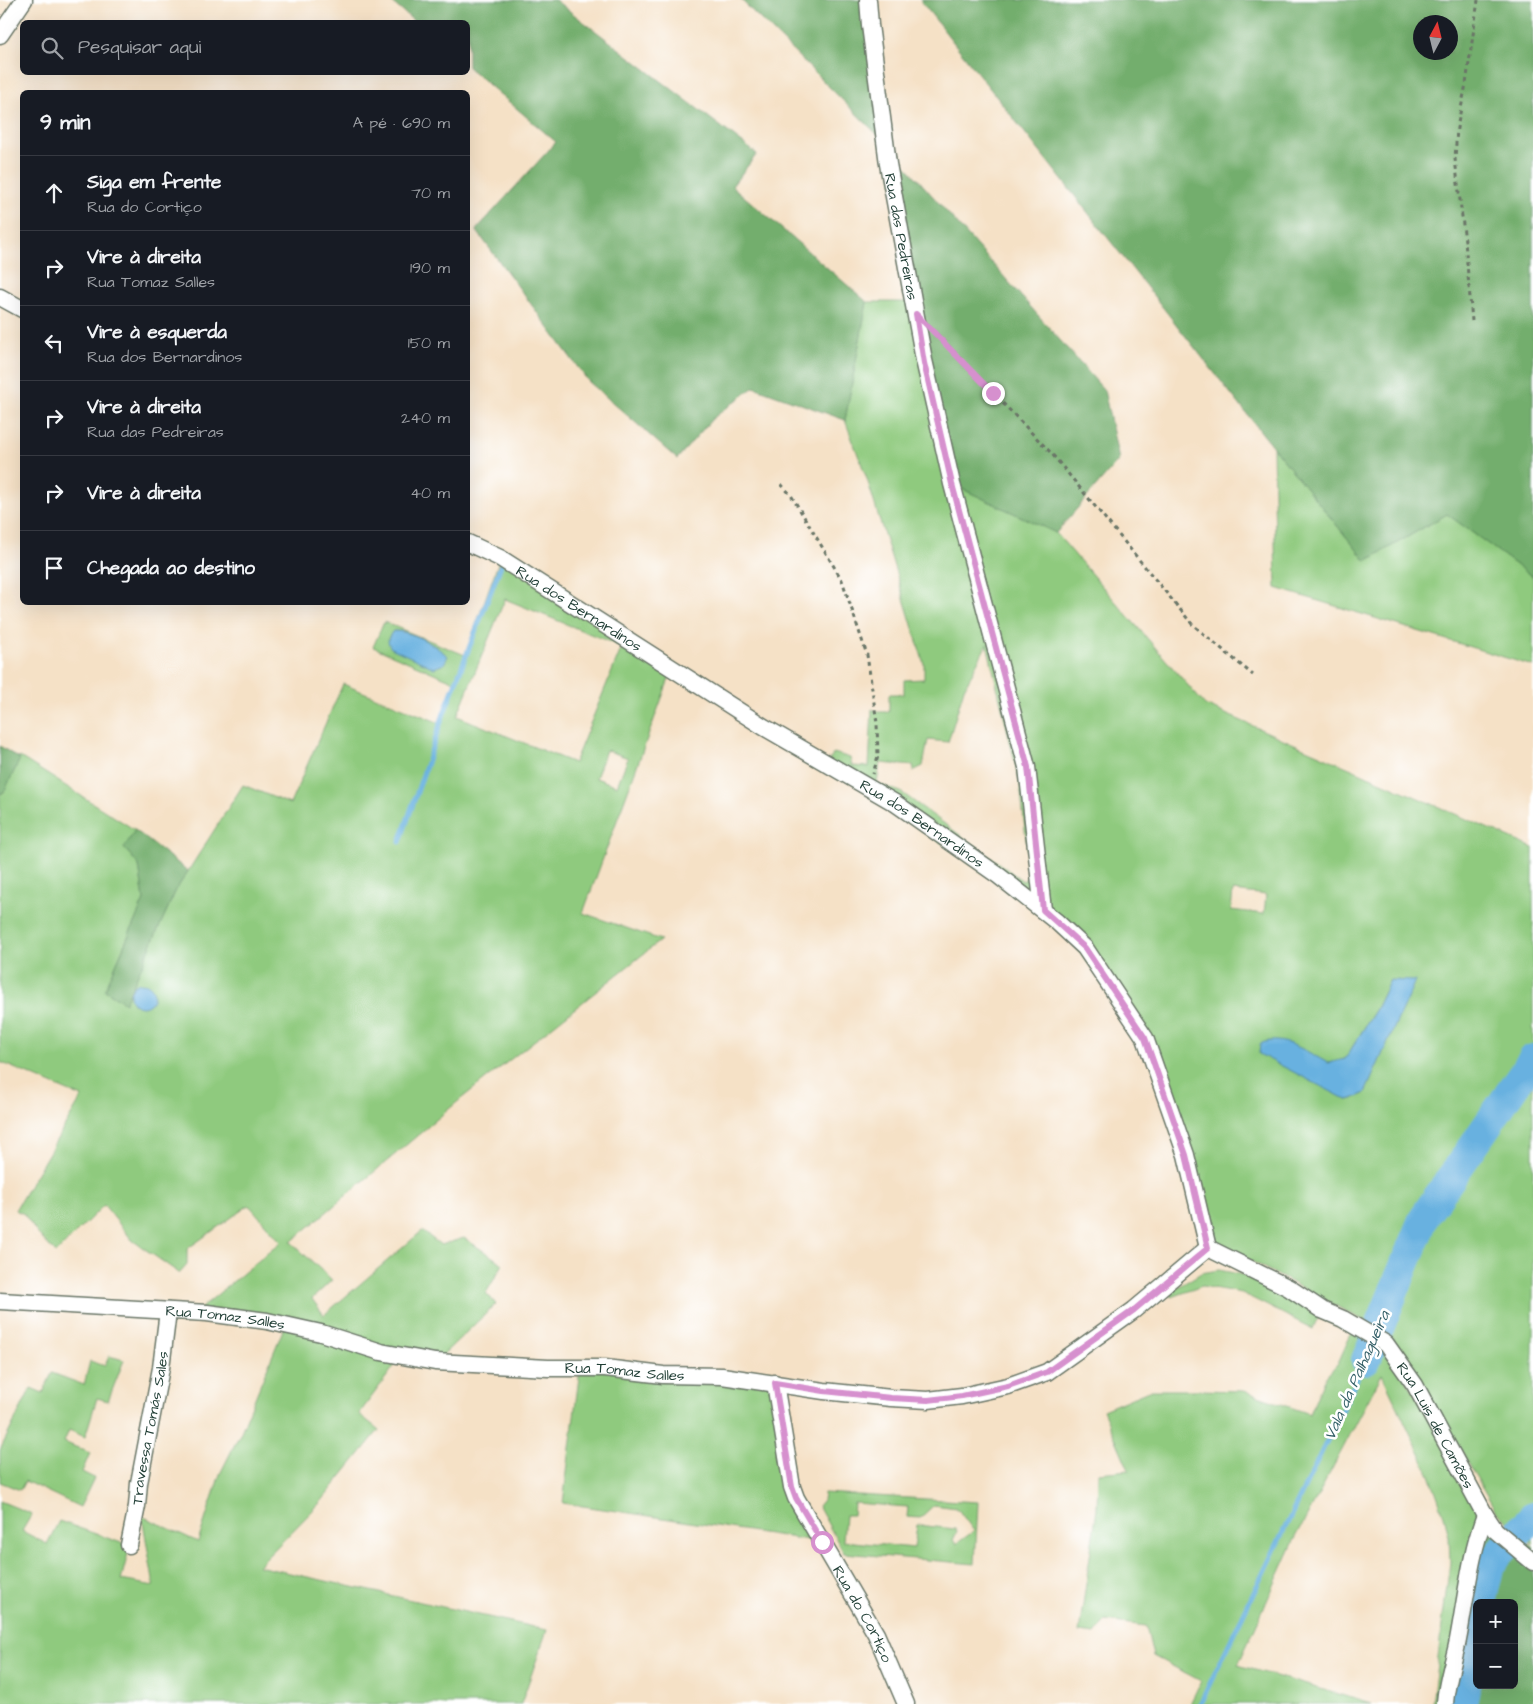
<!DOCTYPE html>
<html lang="pt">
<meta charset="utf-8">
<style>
:root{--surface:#171b24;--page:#20242c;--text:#f1f3f6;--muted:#9ea1a6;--line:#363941}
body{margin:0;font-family:"Architects Daughter",sans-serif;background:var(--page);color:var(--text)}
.controls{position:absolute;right:15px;bottom:15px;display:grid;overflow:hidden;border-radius:8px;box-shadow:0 5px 20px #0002}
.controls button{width:45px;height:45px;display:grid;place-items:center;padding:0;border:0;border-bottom:1px solid var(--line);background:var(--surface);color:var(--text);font:25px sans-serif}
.compass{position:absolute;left:1413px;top:15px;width:45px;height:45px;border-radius:50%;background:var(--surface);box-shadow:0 5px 20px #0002;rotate:7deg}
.stop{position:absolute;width:15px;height:15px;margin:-11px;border:4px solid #d690ce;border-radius:50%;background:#fff}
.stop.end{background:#d690ce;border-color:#fff;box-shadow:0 1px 5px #0008}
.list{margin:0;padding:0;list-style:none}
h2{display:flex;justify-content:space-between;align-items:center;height:65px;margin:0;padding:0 20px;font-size:21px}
h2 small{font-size:16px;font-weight:400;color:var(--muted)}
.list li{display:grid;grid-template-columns:32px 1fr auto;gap:15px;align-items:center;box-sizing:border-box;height:75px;padding:0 20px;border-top:1px solid var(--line)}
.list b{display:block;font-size:19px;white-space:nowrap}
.list p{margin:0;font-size:16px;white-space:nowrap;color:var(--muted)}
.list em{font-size:16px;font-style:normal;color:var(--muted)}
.icon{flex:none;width:28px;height:28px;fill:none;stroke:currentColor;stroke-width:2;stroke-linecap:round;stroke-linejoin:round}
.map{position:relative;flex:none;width:1533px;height:1704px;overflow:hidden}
.search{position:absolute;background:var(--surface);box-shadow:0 5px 20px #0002;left:20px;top:20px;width:450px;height:55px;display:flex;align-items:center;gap:12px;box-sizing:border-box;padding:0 18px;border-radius:8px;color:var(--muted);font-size:19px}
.panel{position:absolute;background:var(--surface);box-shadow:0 5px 20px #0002;left:20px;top:90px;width:450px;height:515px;border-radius:8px}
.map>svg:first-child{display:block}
.green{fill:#8fca7e;stroke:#578459;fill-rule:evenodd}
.forest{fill:#73ae6d;stroke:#497650;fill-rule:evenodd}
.water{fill:#68b1e0;stroke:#44778a}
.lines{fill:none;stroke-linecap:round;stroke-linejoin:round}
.stream{stroke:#68b1e0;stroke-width:5}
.river{stroke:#68b1e0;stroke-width:30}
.minor-casing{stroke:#6a7667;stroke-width:19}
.path{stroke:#6a7667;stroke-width:3;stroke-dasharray:4 4;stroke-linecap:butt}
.minor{stroke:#fff;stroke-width:16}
.route{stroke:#d690ce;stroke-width:6}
.labels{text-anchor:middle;stroke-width:5;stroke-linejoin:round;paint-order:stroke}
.street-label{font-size:15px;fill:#1f3d34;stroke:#fff}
.water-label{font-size:16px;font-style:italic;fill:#356068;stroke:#fff}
</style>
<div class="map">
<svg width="1533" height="1704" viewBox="0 0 1533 1704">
<rect width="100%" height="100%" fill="#fff"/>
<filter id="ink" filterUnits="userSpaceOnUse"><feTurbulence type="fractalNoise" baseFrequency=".02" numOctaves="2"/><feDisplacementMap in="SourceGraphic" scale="10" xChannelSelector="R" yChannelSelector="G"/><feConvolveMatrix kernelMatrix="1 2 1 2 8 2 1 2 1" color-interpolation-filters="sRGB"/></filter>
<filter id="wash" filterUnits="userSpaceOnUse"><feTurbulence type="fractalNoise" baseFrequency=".0096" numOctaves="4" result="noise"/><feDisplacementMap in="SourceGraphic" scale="20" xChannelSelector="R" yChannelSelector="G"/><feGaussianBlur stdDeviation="1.12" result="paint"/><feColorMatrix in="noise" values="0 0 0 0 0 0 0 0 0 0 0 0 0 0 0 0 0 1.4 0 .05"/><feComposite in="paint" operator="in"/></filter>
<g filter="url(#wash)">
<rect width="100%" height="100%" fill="#f5e1c6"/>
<path class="green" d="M867,302h46l39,182 104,49 149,172 328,143v697l-37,-34 -89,-153 -14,-18 -19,-14 -157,-83 -27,-89 -45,-116 -88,-116 -231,-158 8,-11 16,5 2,8 17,1 3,-58 6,3h11v-18h15v-14l20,-1v-15l-23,-75 -34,-110 -22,-59zM987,644l33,140 10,91 -7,6 -122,-89 -24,-8 3,-21 34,3 -1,5 10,-5 5,-26 20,2 16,-53zM1233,891l33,4 -2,19 -33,-4zM1390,980l-25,113 -12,6 -6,1 -44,-50 25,14 17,-5 31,-50z
M1273,447l93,114 81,-47 86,63v89l-257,-78z
M500,558l173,110 -90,245 78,27 -199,158 -171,144 41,38 -20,19 12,16 98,-84 19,14 23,-7 39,26 -17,29 10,11 -61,58 -35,-6 -7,12 -34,46 20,16 -59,73 -62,63 289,64 -26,74h-521v-203l32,13 -10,17 25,13 12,-23 71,25 -9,34 33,6 -12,-70 56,26 22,-68 21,-42 44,-107 -90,-12 86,-71 -32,-37 -62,44v15l-8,9 -47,-33 -28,-35 -48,48 -19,-20 -13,-19 -9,-4 67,-113 -82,-35v-268l4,-2 16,-35 115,73 -11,18 15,17 5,35 -39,90 20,12 51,-112 67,-105 47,19 53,-120 97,39 15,-41 -82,-35 11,-25 81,33zM505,599l117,48 -48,116 -117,-47zM393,631h10l34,16 -49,-9zM606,750l22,8 -11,28 -21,-8z
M1219,1270l25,5 38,18 37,23 -6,13 -71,-36 -40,-7 -30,11 -2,-5 31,-19z
M1352,1332l34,12 99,171 -40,189h-13l18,-142 -1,-25 -5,-22 -14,-40 -48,-101 -88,167 -56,124 134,39h-182l11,-23 -48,-25 -7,-30 -41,-5 -10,13 -16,-2 18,-124 1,-35 31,-3 -26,-60 48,-20h46l47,1 66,23 14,-35 14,-16z
M109,1356l15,4 -16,41 -11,-3 -12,39 -16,-7 -5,12 26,11 -8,19 12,6 -14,29 -55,-26 -5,9 -20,-8v-32l31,-62 12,5 9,-20 32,12 6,-24 15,5z
M580,1369l195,14 17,104 30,55 -259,-39z
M824,1493l154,9 -3,62 -131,-11 -26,-47 5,-6zM854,1503l54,4 -1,10 13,1 14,-13 23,3 17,23 -18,13 -3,-4 4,-8 -2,-3 -38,-4 -3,23 -71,-7 2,-26h8z"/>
<path class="forest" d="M389,0h166l202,154 -25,32 135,116 -22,118 -91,-33 -42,32 -35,40 -89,-78 -112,-151 80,-88 -88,-75v-45h-53z
M741,0h129l15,142 219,248 15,70 -63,73 -104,-49 -67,-342z
M920,0h613v577l-86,-63 -81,47 -93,-114zM1420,22h30v30h-30z
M0,746l20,13 -16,33 -4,2z
M135,830l53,41 -12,19 -51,113 -20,-13 39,-90 -5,-35 -15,-17z
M1485,1515l48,32v157h-87zM1477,1603h37v82h-37z"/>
<path class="water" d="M393,631c20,0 40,13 55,25l-4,8 -10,4 -43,-20c-5,-8 -3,-10 2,-17z
M1390,980l25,1 -50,112 -12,6 -6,1 -88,-46 1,-10c21,-11 49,9 68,19l17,-4 31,-50z
M130 995a12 12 0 1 1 24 0a12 12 0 1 1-24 0Z"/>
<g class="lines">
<path class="stream" d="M400,842l44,-129 57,-148
M1200,1704l166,-344"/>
<path class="river" d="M1366,1360l58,-143 109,-158
M1481,1603l9,-39 43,-47
M1462,1704l15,-79"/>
</g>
</g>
<g filter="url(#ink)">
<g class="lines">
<g class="minor-casing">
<g id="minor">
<path id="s1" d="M868,0l2,25 18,139 36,196 28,124 75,283 16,143"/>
<path d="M0,35l24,-35"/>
<path d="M0,297l22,12"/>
<path id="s2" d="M468,543l32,15 264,169 131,76 104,73 58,46 28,26 60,90 41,117 22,93"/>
<path id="s3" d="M1208,1248l81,40 33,22 21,9 43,25 29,41 70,130c-15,40 -19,83 -27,125 -4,21 -12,42 -13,64"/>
<path id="s4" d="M0,1301l207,12 60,8 54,12 60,19 54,10 113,6h57l58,7 59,1 102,15 67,7 37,2 34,-4 46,-10 39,-14 87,-62 74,-62"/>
<path id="s5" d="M775,1383l17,104 4,11 80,136 30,70"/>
<path d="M1485,1515l10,15 38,32"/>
<path id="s6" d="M129,1545l8,-39 2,-23 22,-115 7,-57"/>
</g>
</g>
<path class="path" d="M1472,321l-7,-80 -10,-82 2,-31 9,-44 12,-84
M936,334l116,120 140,170 61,51
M781,484l10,11 51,85 25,75 10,68 1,33 -5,18"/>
<use href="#minor" class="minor"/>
</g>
</g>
<g class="lines" filter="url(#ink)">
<path class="route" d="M822,1542l-26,-44 -4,-11 -17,-104 49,8 67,7 37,2 34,-4 46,-10 39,-14 87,-62 74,-62 -22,-93 -41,-117 -60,-90 -42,-38 -15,-143 -76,-283 -28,-121 -8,-49 77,79"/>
</g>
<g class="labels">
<g class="street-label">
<text dy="5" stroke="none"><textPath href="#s1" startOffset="239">Rua das Pedreiras</textPath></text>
<text dy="5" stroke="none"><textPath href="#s2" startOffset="129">Rua dos Bernardinos</textPath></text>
<text dy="5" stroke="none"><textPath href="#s2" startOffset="534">Rua dos Bernardinos</textPath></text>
<text dy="5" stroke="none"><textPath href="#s4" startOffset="226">Rua Tomaz Salles</textPath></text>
<text dy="5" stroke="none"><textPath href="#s4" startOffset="631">Rua Tomaz Salles</textPath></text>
<text dy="5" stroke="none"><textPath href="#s3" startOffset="298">Rua Luis de Camões</textPath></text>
<text dy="5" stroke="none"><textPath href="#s6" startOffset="119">Travessa Tomás Sales</textPath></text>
<text dy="5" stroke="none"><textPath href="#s5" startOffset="251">Rua do Cortiço</textPath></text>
</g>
<g class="water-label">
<text transform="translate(1356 1375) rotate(-66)" y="6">Vala da Palhagueira</text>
</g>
</g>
</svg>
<div class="controls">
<button>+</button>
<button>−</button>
</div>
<svg class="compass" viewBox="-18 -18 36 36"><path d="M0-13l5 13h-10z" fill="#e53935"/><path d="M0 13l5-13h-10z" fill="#9ea1a6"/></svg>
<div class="stop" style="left:822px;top:1542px"></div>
<div class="stop end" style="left:993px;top:393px"></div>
<div class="search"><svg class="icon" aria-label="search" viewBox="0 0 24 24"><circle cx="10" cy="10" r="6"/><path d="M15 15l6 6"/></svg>Pesquisar aqui</div>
<section class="panel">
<h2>9 min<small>A pé · 690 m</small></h2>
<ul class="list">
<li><svg class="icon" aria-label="ahead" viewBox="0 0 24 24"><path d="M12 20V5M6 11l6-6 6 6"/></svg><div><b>Siga em frente</b><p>Rua do Cortiço</p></div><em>70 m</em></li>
<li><svg class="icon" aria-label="right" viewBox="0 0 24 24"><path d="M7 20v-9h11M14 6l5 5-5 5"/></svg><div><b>Vire à direita</b><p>Rua Tomaz Salles</p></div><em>190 m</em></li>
<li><svg class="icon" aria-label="left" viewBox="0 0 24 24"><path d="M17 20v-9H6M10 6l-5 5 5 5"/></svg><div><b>Vire à esquerda</b><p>Rua dos Bernardinos</p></div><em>150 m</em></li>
<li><svg class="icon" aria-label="right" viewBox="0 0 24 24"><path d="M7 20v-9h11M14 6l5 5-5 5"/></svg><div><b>Vire à direita</b><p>Rua das Pedreiras</p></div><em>240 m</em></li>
<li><svg class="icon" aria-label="right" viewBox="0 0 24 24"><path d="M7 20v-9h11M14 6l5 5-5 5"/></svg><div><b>Vire à direita</b></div><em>40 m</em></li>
<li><svg class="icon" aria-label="arrive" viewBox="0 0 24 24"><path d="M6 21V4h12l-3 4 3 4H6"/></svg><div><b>Chegada ao destino</b></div></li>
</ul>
</section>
</div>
